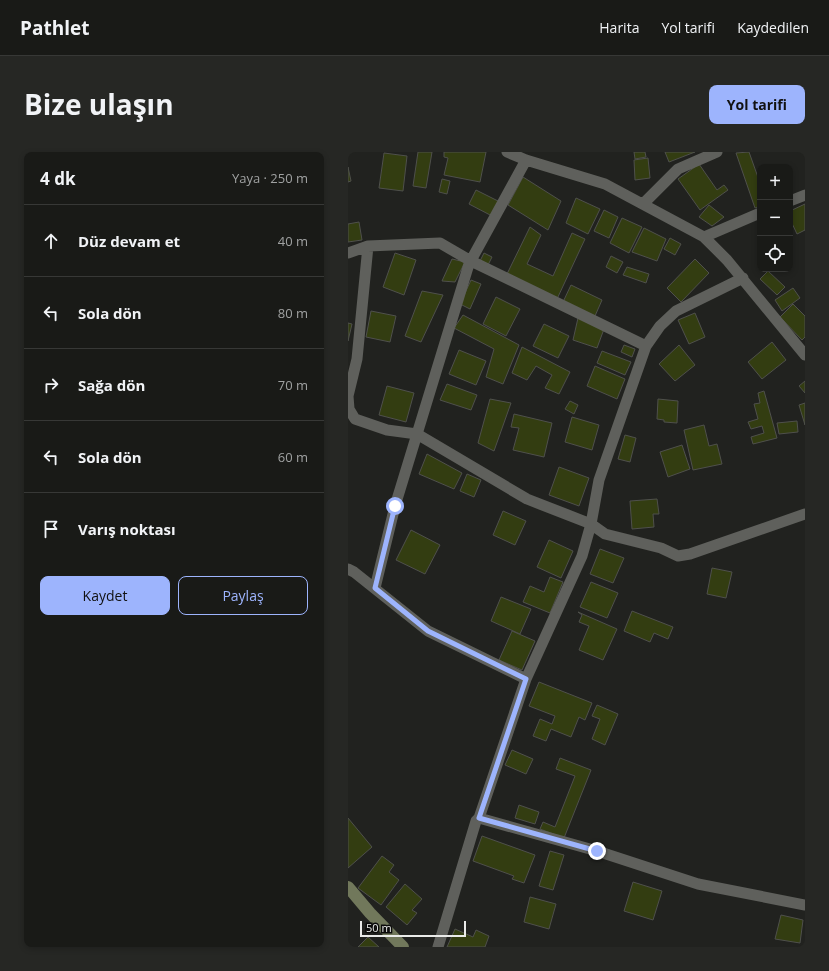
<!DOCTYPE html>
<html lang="tr">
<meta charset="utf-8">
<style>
:root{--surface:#191a17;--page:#262724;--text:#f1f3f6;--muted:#9fa1a1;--line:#373836;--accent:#9db4fd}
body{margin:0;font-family:"Open Sans",sans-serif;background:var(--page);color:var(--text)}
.controls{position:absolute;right:12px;top:12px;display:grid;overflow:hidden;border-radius:8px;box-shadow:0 2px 6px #0003}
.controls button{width:36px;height:36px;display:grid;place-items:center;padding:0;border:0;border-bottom:1px solid var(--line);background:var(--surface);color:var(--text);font:20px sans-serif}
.scale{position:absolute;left:12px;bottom:10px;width:106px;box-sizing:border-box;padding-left:4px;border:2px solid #eaebe9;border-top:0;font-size:11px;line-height:14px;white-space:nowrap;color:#eaebe9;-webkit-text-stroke:3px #0b0b0a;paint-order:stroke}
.stop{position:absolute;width:12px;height:12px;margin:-9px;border:3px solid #9db4fd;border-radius:50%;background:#fff}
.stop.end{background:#9db4fd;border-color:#fff;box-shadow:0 1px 4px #0008}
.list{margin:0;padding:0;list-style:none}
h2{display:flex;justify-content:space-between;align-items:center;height:52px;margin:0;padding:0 16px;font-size:17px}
h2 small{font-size:13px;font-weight:400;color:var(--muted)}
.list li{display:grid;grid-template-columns:26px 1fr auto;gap:12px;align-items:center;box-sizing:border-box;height:72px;padding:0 16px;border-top:1px solid var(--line)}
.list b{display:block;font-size:15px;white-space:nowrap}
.list em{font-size:13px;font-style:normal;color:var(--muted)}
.actions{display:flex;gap:8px;padding:12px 16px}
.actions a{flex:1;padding:9px 0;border:1px solid var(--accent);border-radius:8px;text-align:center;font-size:14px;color:var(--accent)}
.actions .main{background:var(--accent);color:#111}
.icon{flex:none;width:22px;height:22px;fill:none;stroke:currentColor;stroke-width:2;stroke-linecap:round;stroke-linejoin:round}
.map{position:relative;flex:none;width:457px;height:795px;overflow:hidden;border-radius:8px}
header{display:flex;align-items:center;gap:24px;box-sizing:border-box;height:56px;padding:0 20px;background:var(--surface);border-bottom:1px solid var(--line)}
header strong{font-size:19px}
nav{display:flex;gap:22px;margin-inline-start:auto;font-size:14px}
.intro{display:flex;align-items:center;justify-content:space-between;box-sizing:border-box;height:96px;padding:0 24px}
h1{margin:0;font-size:28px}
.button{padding:10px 18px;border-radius:8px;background:var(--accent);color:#111;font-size:14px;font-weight:700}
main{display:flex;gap:24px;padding:0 24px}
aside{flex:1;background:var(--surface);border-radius:8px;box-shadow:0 2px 6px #0003}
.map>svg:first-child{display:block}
.building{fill:#333d11;stroke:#4f504c}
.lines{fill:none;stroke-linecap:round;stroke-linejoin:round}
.street{stroke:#5f605c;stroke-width:11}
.secondary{stroke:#71785b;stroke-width:12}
.route{stroke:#9db4fd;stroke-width:5}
</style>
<header>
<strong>Pathlet</strong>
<nav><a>Harita</a><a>Yol tarifi</a><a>Kaydedilen</a></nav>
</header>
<div class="intro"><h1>Bize ulaşın</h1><a class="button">Yol tarifi</a></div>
<main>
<aside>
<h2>4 dk<small>Yaya · 250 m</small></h2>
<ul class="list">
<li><svg class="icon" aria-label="ahead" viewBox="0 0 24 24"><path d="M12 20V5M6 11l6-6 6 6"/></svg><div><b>Düz devam et</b></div><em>40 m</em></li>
<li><svg class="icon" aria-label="left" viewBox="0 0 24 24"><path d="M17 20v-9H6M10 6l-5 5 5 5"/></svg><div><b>Sola dön</b></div><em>80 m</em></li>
<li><svg class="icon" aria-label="right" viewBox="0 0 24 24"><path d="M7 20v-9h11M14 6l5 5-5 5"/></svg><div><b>Sağa dön</b></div><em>70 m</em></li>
<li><svg class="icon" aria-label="left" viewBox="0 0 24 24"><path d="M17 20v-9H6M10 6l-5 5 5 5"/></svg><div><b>Sola dön</b></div><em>60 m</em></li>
<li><svg class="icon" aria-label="arrive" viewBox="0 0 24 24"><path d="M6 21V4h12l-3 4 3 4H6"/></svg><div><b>Varış noktası</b></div></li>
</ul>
<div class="actions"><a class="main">Kaydet</a><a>Paylaş</a></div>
</aside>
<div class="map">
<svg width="457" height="795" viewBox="0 0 457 795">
<rect width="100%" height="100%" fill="#21221f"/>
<path class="building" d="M70,0h14l-6,36 -13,-2z
M96,0h42l-6,30 -36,-7 4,-17 -4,-1z
M286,0h11l1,5 -11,2z
M317,0h30l-26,10z
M401,0l11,31v23l-5,2 -19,-55z
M36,1l23,3 -4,35 -24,-3z
M300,6l2,20 -15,2 -1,-20z
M351,12l18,26 7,-5 4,5 -28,20 -22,-31z
M0,15l3,14 -3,1z
M175,25l38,24 -13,29 -40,-25z
M94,27l8,2 -3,13 -8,-2z
M128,38l24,12 -8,14 -23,-12z
M228,46l24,11 -12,25 -22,-11z
M457,52v26l-8,4 -7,-15v-8z
M361,53l15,12 -12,9 -13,-9z
M256,58l14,7 -9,21 -15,-7z
M274,66l20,9 -13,26 -19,-10z
M11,70l3,18 -14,2v-18z
M182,75l11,8 -14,29 26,12 19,-43 13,6 -28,60 -50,-25z
M296,76l22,11 -9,22 -25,-9z
M322,86l11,6 -6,11 -11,-6z
M47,101l21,7 -12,35 -21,-8z
M136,101l8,4 -4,8 -8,-4z
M263,104l12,6 -6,11 -11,-6z
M104,107l13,3 -10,20 -13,-1z
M347,107l14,14 -28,29 -14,-14z
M279,115l22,7 -3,9 -23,-8z
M420,119l17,16 -8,8 -17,-16z
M123,128l10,4 -11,25 -10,-5z
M223,133l31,15 -7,16 -32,-14z
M445,136l7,10 -18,13 -7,-11z
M74,139l21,4 -22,47 -16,-6z
M148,145l24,12 -14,27 -23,-12z
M445,152l12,12v21l-3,3 -22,-23z
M23,159l25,5 -6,26 -24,-5z
M347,161l10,24 -16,7 -11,-24z
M115,163l56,30 -16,39 -17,-7 8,-28 -40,-21z
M230,166l26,11 -7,19 -24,-8z
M0,171l4,1 -4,17z
M196,172l25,12 -11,22 -25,-12z
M424,190l14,18 -24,19 -14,-17z
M276,193l11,4 -3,8 -11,-5z
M331,193l16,20 -20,16 -16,-17z
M174,195l48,25 -11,22 -14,-6 7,-13 -16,-9 -9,14 -15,-7z
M111,198l27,11 -10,24 -27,-11z
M254,199l29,11 -6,13 -28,-12z
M247,214l30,13 -8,20 -30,-13z
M457,229v12l-6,-7z
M99,232l30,11 -6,15 -31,-10z
M39,234l27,7 -8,29 -27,-7z
M416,239l13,47 -24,6 -2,-7 13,-4 -2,-7 -11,3 -3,-7 10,-3 -4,-15 6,-1 -2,-10z
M142,247l21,4 -17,48 -16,-8z
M310,247l20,2 -1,22 -13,-1v-2l-7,-1z
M222,249l8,4 -4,9 -9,-5z
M457,251v22l-6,-20z
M166,262l38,9 -8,34 -31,-7 6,-22 -8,-1z
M224,265l27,8 -7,25 -27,-8z
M449,269l1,11 -19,2 -2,-11z
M356,273l5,21 8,-2 5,20 -29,6 -9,-40z
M277,283l11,3 -6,24 -12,-3z
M334,293l8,24 -22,8 -8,-25z
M79,302l35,19 -8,16 -35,-15z
M211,315l30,11 -10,28 -30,-11z
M119,322l14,6 -7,17 -14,-6z
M309,347l2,15h-6l1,13 -22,2 -2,-28z
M155,359l23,10 -11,24 -22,-10z
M63,378l29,15 -15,29 -29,-14z
M201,388l24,11 -12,27 -24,-11z
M252,397l24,9 -11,25 -23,-9z
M364,416l20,4 -6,26 -19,-4z
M202,425l13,5 -13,31 -27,-11 7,-16 14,6z
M243,430l27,11 -11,25 -27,-11z
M153,445l30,12 -11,25 -29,-13z
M284,459l41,16 -5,12 -14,-6 -4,9 -26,-11z
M230,460l39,17 -14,31 -24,-10 10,-24 -10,-4 3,-7z
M164,479l23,10 -13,29 -23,-10z
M191,530l53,21 -7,17 -6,-3 -8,20 -20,-8 -5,12 -13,-5 7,-17 12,5 3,-8 -26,-10z
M249,553l21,9 -13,31 -13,-6 8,-20 -8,-3z
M164,598l21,9 -7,15 -21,-9z
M212,606l31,12 -27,68 -24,-9 3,-7 12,5 20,-51 -19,-7z
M171,653l20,7 -4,12 -20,-6z
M0,666l24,29 -24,21z
M134,684l53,19 -11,28 -12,-4 2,-3 -41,-15z
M202,699l14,4 -11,35 -14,-4z
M34,704l12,9 -5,7 10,8 -18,25 -23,-17z
M285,730l29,9 -9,29 -29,-9z
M57,732l17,15 -10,11 5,3 -10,12 -21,-18z
M182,745l26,7 -7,25 -25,-7z
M433,763l22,5 -3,23 -25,-4z
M107,777l18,8 3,-7 13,6 -4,11h-38z
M20,785l11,10h-21z"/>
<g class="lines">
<path class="street" d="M159,0l19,8 79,24 99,53 23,23 78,95
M442,49l15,-6
M295,52l35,-35 39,-17
M356,85l56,-24
M20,94l-11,113 -9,37 1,13 6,10 32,11 30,4 110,65 64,25 14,10 56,14 17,8 12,-2 115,-40
M0,101l20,-7 72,-3 31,18 175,85
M0,417l6,3 74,59 98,48
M27,436l20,-82 74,-242 57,-104
M131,666l118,33 101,33 107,21
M90,795l38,-126 3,-3 47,-139 56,-123 9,-32 8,-44 47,-134 14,-20 16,-15 67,-33"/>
<path class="secondary" d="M0,735l22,26 33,34"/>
</g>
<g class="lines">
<path class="route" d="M47,354l-20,82 53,43 98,48 -47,139 118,33"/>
</g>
</svg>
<div class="controls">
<button>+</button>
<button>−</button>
<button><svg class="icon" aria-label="locate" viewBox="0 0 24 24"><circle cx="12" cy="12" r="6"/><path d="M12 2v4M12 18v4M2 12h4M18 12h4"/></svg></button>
</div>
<div class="scale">50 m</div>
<div class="stop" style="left:47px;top:354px"></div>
<div class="stop end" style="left:249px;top:699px"></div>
</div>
</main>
